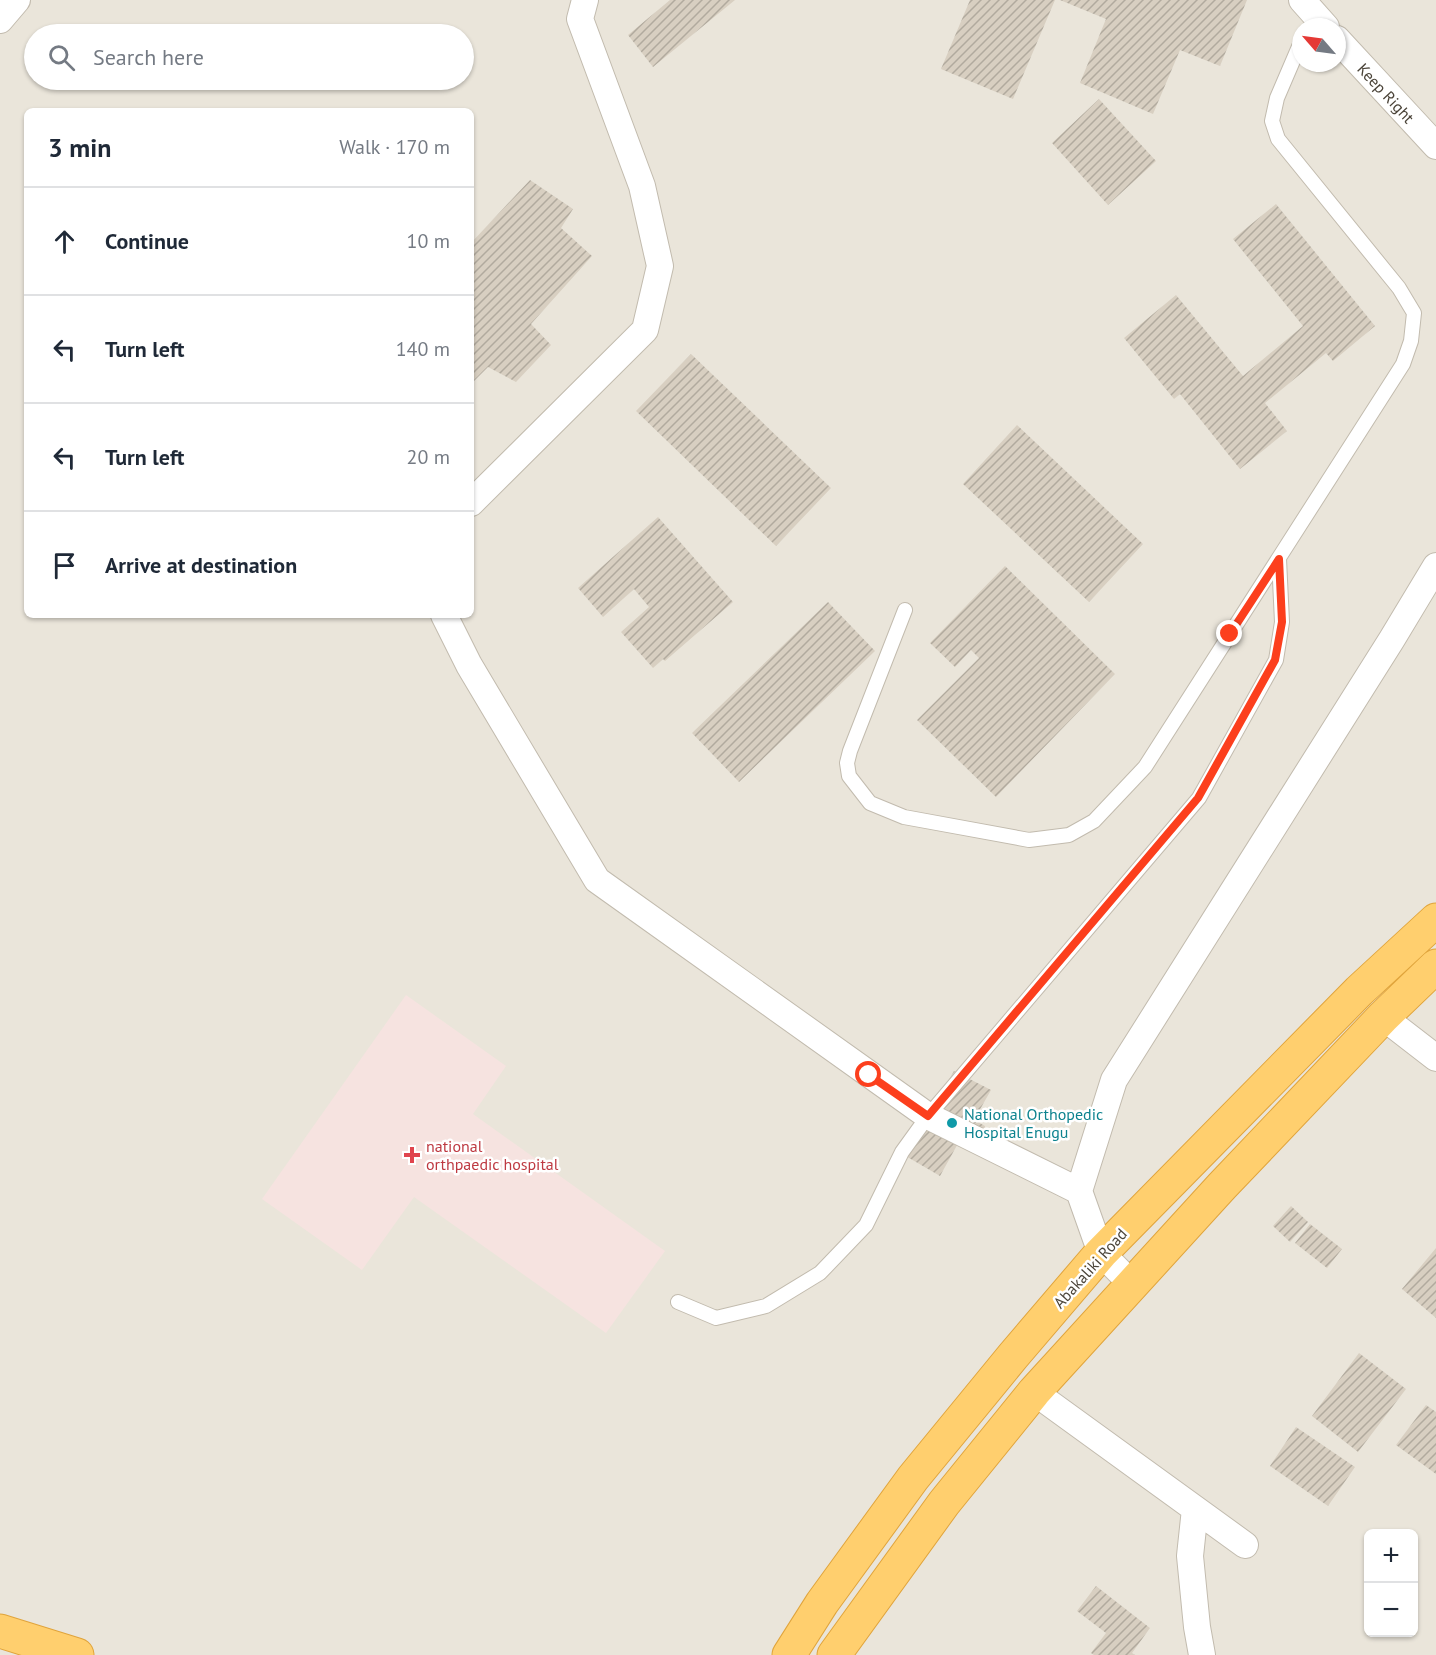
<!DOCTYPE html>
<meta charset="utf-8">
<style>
:root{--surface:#fff;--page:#f6f6f7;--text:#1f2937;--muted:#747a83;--line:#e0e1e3}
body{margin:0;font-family:"PT Sans",sans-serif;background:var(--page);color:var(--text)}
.controls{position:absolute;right:18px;bottom:18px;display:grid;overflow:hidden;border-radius:9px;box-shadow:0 2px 4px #0004}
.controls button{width:54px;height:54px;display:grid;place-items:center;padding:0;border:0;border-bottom:2px solid var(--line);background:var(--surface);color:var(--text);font:30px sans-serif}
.compass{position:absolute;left:1292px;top:18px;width:54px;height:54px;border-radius:50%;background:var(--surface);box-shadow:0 2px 4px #0004;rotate:298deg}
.stop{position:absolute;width:18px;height:18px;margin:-14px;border:4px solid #fc3f1d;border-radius:50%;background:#fff}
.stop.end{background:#fc3f1d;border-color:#fff;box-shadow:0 2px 6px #0008}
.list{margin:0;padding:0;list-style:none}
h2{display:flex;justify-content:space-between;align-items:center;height:78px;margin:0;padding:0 24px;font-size:26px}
h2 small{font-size:20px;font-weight:400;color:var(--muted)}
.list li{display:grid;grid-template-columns:39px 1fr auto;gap:18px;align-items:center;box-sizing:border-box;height:108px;padding:0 24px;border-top:2px solid var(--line)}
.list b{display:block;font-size:22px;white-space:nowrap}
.list em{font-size:20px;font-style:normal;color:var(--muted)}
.icon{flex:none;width:33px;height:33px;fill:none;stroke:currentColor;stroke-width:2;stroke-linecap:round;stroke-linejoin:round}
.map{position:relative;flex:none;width:1436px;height:1655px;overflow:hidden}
.search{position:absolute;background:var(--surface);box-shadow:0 2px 4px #0004;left:24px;top:24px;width:450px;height:66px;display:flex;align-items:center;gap:15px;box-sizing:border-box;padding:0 21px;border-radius:33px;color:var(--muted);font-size:22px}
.panel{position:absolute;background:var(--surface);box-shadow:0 2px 4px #0004;left:24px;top:108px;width:450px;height:510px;border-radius:9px}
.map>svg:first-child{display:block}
.residential{fill:#eae5da;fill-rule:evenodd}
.medical{fill:#f6e3e0}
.building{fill:url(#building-hatch)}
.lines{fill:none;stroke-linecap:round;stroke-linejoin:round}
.lane-casing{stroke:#c2bbae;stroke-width:16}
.street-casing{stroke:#c2bbae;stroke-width:28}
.highway-casing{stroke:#e0a43c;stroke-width:35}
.lane{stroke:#fff;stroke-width:14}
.street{stroke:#fff;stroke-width:26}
.highway{stroke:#ffcf6e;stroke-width:33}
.route{stroke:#fc3f1d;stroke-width:8}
.culture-dot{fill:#0f9aa8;stroke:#fff;stroke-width:2}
.health-dot{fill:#e0444e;stroke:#fff;stroke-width:2}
.labels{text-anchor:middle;stroke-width:5;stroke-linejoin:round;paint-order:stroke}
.street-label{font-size:16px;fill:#4b4439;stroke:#fff}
.culture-label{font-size:16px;fill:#0d838f;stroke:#fff;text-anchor:start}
.health-label{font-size:16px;fill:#be3a42;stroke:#fff;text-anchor:start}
</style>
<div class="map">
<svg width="1436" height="1655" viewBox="0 0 1436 1655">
<defs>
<pattern id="building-hatch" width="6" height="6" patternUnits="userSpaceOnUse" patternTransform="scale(1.5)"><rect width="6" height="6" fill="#d8cfc1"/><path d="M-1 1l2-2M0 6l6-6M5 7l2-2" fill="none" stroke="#b1aa9e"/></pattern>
</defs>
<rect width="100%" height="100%" fill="#f6f3ec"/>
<path class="residential" d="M0,0h1436v1655h-1436zM1301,27h36v36h-36zM34,34h430v46h-430zM27,111h444v504h-444zM1368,1534h46v98h-46z"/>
<path class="medical" d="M406,995l100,71 -33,48 192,137 -59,82 -192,-136 -52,73 -100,-71z"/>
<path class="building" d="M670,0h65l-82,67 -25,-32z
M970,0h85l-42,99 -72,-30z
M1060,0h187l-27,66 -40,-16 -27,64 -73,-31 26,-64z
M1099,99l57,62 -48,44 -56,-62z
M530,180l43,29 -12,19 31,28 -61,68 20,21 -35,37 -28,-15 -17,17v-141z
M1276,204l99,122 -42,35 -7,-8 -61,50 22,28 -47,38 -60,-75 -6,5 -50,-61 52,-43 67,81 60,-50 -70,-87z
M691,354l140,134 -55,58 -140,-135z
M1017,425l126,119 -54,58 -126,-118z
M658,517l75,85 -68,59 -2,-2 -10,9 -32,-36 28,-25 -15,-18 -31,28 -25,-29z
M1005,566l110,108 -119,123 -79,-77 62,-62 -8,-8 -16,17 -25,-24z
M828,602l47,49 -136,131 -47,-49z
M954,1071l37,19 -17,30 11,6 -1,10 -23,2 -21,38 -36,-21z
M1291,1206l17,16 -18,20 -17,-16z
M1310,1224l32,25 -15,19 -32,-25z
M1436,1248v70l-34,-29z
M1359,1353l47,36 -48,63 -46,-36z
M1426,1405l10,7v62l-40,-29z
M1296,1427l59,40 -27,39 -58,-40z
M1096,1586l54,42 -18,25 3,2h-41l-3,-2 15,-20 -29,-22z"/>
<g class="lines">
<g class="lane-casing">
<path id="lane" d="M905,610l-55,141 -3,12 2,13 21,27 34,14 125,23 40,-5 25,-14 51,-54 258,-403 8,-23 3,-28 -15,-25 -121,-149 -6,-18 5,-23 24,-56
M678,1302l38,16 50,-12 54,-33 46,-48 36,-73 26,-36 271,-318 77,-138 6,-38 -3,-63"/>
</g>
<g class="street-casing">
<path id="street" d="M1302,0l24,27
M0,20l17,-20
M1337,39l99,107
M471,503l174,-173 15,-64 -18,-80 -62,-167 5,-19
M444,615l25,50 128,215 331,236 151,75
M1383,1017l53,41
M1133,1285l-32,-32 -22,-62 35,-111 278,-441 44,-73
M1034,1392l211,153
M1195,1509l-5,47 7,71 5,28"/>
</g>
<g class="highway-casing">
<path id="highway" d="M0,1631l77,24
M789,1655l33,-52 91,-125 100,-122 88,-103 258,-262 77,-71
M834,1655l110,-152 90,-111 188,-206 161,-169 53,-51"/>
</g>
<use href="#lane" class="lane"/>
<use href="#street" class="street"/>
<use href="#highway" class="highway"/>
</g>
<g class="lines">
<path class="route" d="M869,1075l59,41 270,-318 77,-138 7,-38 -3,-63 -49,75"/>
</g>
<circle class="culture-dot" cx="952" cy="1123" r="6"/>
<path class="health-dot" d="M409 1146h6v6h6v6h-6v6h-6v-6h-6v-6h6z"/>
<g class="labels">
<g class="street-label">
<text transform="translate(1386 93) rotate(47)" y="6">Keep Right</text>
<text transform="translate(1090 1268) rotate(-48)" y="6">Abakaliki Road</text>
</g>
<g class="culture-label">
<text x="964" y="1120">National Orthopedic<tspan x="964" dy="18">Hospital Enugu</tspan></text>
</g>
<g class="health-label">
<text x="426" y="1152">national<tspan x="426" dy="18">orthpaedic hospital</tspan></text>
</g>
</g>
</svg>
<div class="controls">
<button>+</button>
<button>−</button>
</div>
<svg class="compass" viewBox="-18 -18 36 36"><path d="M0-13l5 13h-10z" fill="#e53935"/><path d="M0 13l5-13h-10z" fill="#747a83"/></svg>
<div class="stop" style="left:869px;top:1075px"></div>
<div class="stop end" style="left:1230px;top:634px"></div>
<div class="search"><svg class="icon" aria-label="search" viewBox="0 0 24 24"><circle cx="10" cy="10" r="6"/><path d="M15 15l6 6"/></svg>Search here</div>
<section class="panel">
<h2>3 min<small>Walk · 170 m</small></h2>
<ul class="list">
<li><svg class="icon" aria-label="ahead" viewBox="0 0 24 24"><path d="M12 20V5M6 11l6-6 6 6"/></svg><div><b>Continue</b></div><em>10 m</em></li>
<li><svg class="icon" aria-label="left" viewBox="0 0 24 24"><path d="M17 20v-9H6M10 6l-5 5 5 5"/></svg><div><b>Turn left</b></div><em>140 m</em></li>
<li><svg class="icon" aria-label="left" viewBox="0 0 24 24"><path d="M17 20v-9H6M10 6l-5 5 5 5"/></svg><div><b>Turn left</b></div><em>20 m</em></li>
<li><svg class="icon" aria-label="arrive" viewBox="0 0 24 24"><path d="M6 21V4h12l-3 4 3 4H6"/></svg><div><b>Arrive at destination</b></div></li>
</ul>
</section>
</div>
